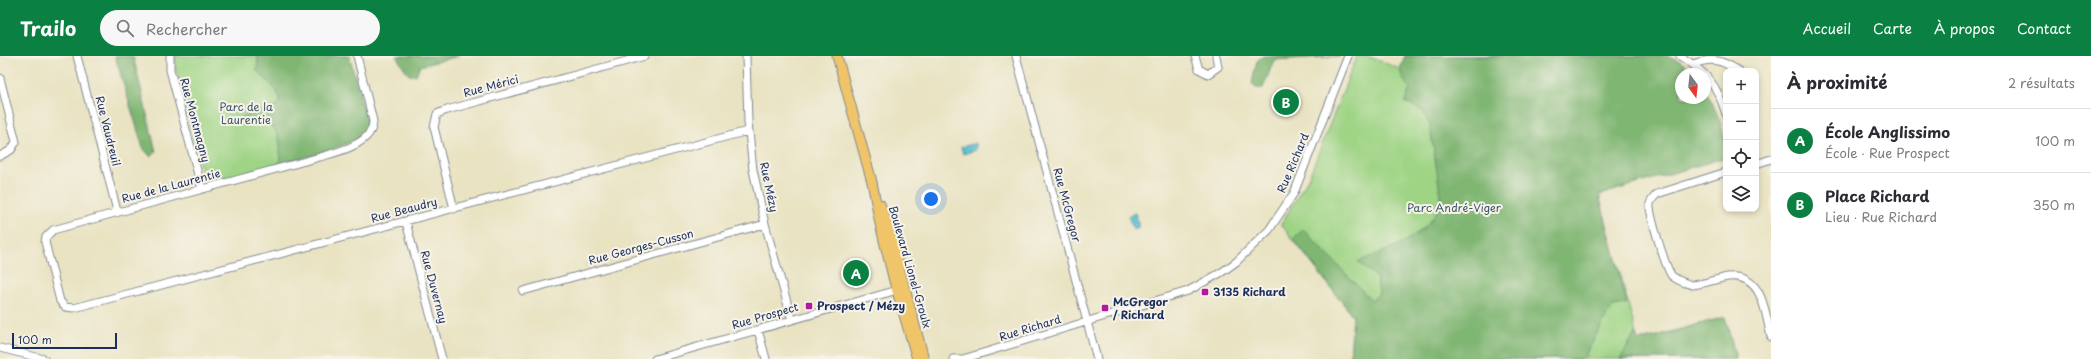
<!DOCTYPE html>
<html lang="fr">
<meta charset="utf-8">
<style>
:root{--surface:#fff;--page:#f7f7f7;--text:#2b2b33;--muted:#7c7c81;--line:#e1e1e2;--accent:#0b8043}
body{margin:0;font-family:"Playpen Sans",sans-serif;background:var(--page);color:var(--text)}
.controls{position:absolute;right:12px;top:12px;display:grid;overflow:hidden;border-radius:8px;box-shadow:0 2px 6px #0003}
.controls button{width:36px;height:36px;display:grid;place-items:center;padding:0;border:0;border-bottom:1px solid var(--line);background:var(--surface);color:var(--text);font:20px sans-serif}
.compass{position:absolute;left:1675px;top:12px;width:36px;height:36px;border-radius:50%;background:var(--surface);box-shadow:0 2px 6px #0003;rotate:165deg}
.scale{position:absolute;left:12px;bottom:10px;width:105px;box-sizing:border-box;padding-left:4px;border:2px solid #1b2f5e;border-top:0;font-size:11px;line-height:14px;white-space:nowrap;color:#1b2f5e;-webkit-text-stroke:3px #f7f3e8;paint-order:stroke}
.you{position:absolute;left:931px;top:143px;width:14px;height:14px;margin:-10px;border:3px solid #fff;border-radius:50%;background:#1a73e8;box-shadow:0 0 0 6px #1a73e833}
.badge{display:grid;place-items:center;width:26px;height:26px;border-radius:50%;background:var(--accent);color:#fff;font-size:13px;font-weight:700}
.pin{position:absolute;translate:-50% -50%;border:2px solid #fff;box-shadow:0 1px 4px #0006}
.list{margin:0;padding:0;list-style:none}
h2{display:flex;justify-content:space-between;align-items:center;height:52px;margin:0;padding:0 16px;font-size:17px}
h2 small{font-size:13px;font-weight:400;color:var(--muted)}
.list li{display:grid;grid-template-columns:26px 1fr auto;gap:12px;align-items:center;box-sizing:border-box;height:64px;padding:0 16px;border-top:1px solid var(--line)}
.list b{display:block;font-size:15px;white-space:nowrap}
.list p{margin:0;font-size:13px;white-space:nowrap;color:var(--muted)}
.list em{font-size:13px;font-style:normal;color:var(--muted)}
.icon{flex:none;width:22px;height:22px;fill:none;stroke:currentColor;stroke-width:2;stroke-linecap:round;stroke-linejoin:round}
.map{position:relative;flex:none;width:1771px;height:303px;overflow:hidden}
header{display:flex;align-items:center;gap:24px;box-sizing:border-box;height:56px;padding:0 20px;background:var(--accent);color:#fff}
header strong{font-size:19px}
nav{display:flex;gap:22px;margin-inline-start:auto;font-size:14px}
.search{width:280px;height:36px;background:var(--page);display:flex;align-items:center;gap:10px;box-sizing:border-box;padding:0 14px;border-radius:22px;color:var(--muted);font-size:15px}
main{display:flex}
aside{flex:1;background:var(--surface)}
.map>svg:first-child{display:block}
.green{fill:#9fd485;stroke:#5d8272}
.forest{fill:#7fb672;stroke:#4d7268}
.water{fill:#50bbcc;stroke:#367595}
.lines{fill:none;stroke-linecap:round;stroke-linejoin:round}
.minor-casing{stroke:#828990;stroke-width:9}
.major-casing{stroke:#828990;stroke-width:11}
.minor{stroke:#fff;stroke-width:7}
.major{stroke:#f0c469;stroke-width:9}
.poi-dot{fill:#b5179e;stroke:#f7f3e8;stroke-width:1.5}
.labels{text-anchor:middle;stroke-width:4;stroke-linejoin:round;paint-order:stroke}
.street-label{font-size:11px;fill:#1b2f5e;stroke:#f7f3e8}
.park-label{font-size:11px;fill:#3c5868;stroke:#f7f3e8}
.poi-label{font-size:11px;font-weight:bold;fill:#1b2f5e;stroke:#f7f3e8;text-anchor:start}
</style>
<header>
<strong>Trailo</strong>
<div class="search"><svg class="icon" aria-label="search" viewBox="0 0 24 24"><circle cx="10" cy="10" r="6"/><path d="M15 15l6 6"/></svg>Rechercher</div>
<nav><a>Accueil</a><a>Carte</a><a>À propos</a><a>Contact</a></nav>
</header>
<main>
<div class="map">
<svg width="1771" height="303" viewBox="0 0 1771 303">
<rect width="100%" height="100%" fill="#f7f3e8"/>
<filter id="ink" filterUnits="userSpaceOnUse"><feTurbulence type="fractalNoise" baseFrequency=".025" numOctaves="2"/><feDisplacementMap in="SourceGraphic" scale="8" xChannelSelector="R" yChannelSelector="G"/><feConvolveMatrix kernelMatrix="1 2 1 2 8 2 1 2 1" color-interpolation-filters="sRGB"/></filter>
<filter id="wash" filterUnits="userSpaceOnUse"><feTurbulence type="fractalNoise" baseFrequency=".012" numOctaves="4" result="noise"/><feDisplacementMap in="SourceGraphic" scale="16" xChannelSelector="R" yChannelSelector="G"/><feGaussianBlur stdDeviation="0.9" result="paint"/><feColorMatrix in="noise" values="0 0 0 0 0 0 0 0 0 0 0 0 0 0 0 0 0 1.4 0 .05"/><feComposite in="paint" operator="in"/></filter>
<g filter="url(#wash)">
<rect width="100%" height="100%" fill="#e9e3c2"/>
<path class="green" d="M175,0h174l18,65 -1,8 -3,5 -20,10 -43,14 -84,23c-9,-2 -12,-4 -15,-12l-26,-103z
M1357,0h10l33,13 5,-13h265l11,6 13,12h-13v24h24v-8c11,19 21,45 21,67l-127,38 39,146 87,-24 11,42h-386l3,-43 -72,-92 28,-47z"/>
<path class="forest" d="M115,0h18l23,96 -6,4 -7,-8z
M258,0h91l18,65c0,5 0,8 -3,12 -13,14 -66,26 -85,31 2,-15 3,-29 -10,-40l-24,2 -4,-2 1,-7 33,-10 5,-5c1,-11 -15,-23 -23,-31z
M396,0h63l-39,10 -4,9h-7z
M1263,0h77l-66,4 -11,28h-7l-4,-5 5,-22z
M1405,0h265l11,6 13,12h-13v24h24v-8c12,19 21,45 21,67l-127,38 28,108 -16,5 -28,51h-240l7,-2 3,-41 -60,-77 10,-10 69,72 7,-8 -3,-16 -18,-15c30,-13 84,-29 82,-70l-10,-66 -7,-15 -18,-9 5,-14c-11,-14 -12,-16 -5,-32z
M1725,261l11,42h-116l15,-26 3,8z"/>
<path class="water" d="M976,87v7l-13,4 -2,-7z
M1135,157l4,14 -6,2 -5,-13z"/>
</g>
<g filter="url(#ink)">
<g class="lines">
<g class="minor-casing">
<path id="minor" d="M77,0l40,155
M170,0v14l32,119
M357,0l16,65c0,23 -35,31 -53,36l-267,73 -7,7 -1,5 15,59 5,6 9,1 674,-177
M746,0l2,66 5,48 12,54 27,96
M1016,0l81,303
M1195,0l4,13 9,5 10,-7 -2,-11
M1680,0c26,16 37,28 46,58
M1693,8c20,-7 28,-4 46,7
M0,22l16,64 -5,8 -11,6
M1756,108l15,-5
M1726,116l-69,22c-3,3 -6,6 -7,10 -1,10 16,65 22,72 6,5 13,7 20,9 12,-1 24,-6 36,-8 35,-4 37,35 43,60
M454,153l-20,-82 3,-13 10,-4 198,-54
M406,166l36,137
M523,235l242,-67
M758,274l8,29
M0,292l44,11
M655,303l246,-70
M953,303h11
M963,303l225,-68 34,-19 14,-10 33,-32 25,-37 54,-137"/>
</g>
<g class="major-casing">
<path id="major" d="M837,0l35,126 8,42 14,57 23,78
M880,148l7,18 37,137"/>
</g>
<use href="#minor" class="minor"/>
<use href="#major" class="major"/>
</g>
</g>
<g class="poi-dot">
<rect x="1201" y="232" width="8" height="8" rx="2"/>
<rect x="805" y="246" width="8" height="8" rx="2"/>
<rect x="1101" y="248" width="8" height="8" rx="2"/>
</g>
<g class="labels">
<g class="street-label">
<text transform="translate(491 30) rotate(-15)" y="4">Rue Mérici</text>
<text transform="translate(195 64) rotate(75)" y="4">Rue Montmagny</text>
<text transform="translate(108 75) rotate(76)" y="4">Rue Vaudreuil</text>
<text transform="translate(1293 107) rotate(-67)" y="4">Rue Richard</text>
<text transform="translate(171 130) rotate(-15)" y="4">Rue de la Laurentie</text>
<text transform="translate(769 131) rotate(78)" y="4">Rue Mézy</text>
<text transform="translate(1067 149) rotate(75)" y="4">Rue McGregor</text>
<text transform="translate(404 154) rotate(-15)" y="4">Rue Beaudry</text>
<text transform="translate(641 191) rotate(-15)" y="4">Rue Georges-Cusson</text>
<text transform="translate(910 211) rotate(74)" y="4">Boulevard Lionel-Groulx</text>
<text transform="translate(434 231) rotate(75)" y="4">Rue Duvernay</text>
<text transform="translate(765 260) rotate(-16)" y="4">Rue Prospect</text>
<text transform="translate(1030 272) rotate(-17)" y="4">Rue Richard</text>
</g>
<g class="park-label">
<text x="246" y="55">Parc de la<tspan x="246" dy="13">Laurentie</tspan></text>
<text x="1454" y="156">Parc André-Viger</text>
</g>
<g class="poi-label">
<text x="1213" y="240">3135 Richard</text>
<text x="1113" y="250">McGregor<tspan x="1113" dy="13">/ Richard</tspan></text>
<text x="817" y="254">Prospect / Mézy</text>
</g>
</g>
</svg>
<div class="controls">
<button>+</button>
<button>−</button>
<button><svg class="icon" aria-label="locate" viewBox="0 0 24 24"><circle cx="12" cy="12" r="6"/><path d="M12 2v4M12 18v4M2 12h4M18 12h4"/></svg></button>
<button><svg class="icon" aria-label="layers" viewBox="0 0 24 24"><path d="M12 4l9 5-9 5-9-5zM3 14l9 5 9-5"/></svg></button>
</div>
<svg class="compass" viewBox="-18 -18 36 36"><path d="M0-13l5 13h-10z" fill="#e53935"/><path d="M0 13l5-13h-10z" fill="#7c7c81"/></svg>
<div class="scale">100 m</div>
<div class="you"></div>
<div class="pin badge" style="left:856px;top:217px">A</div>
<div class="pin badge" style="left:1286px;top:46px">B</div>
</div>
<aside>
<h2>À proximité<small>2 résultats</small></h2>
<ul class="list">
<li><span class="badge">A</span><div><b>École Anglissimo</b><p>École · Rue Prospect</p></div><em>100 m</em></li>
<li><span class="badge">B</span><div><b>Place Richard</b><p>Lieu · Rue Richard</p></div><em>350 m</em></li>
</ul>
</aside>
</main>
